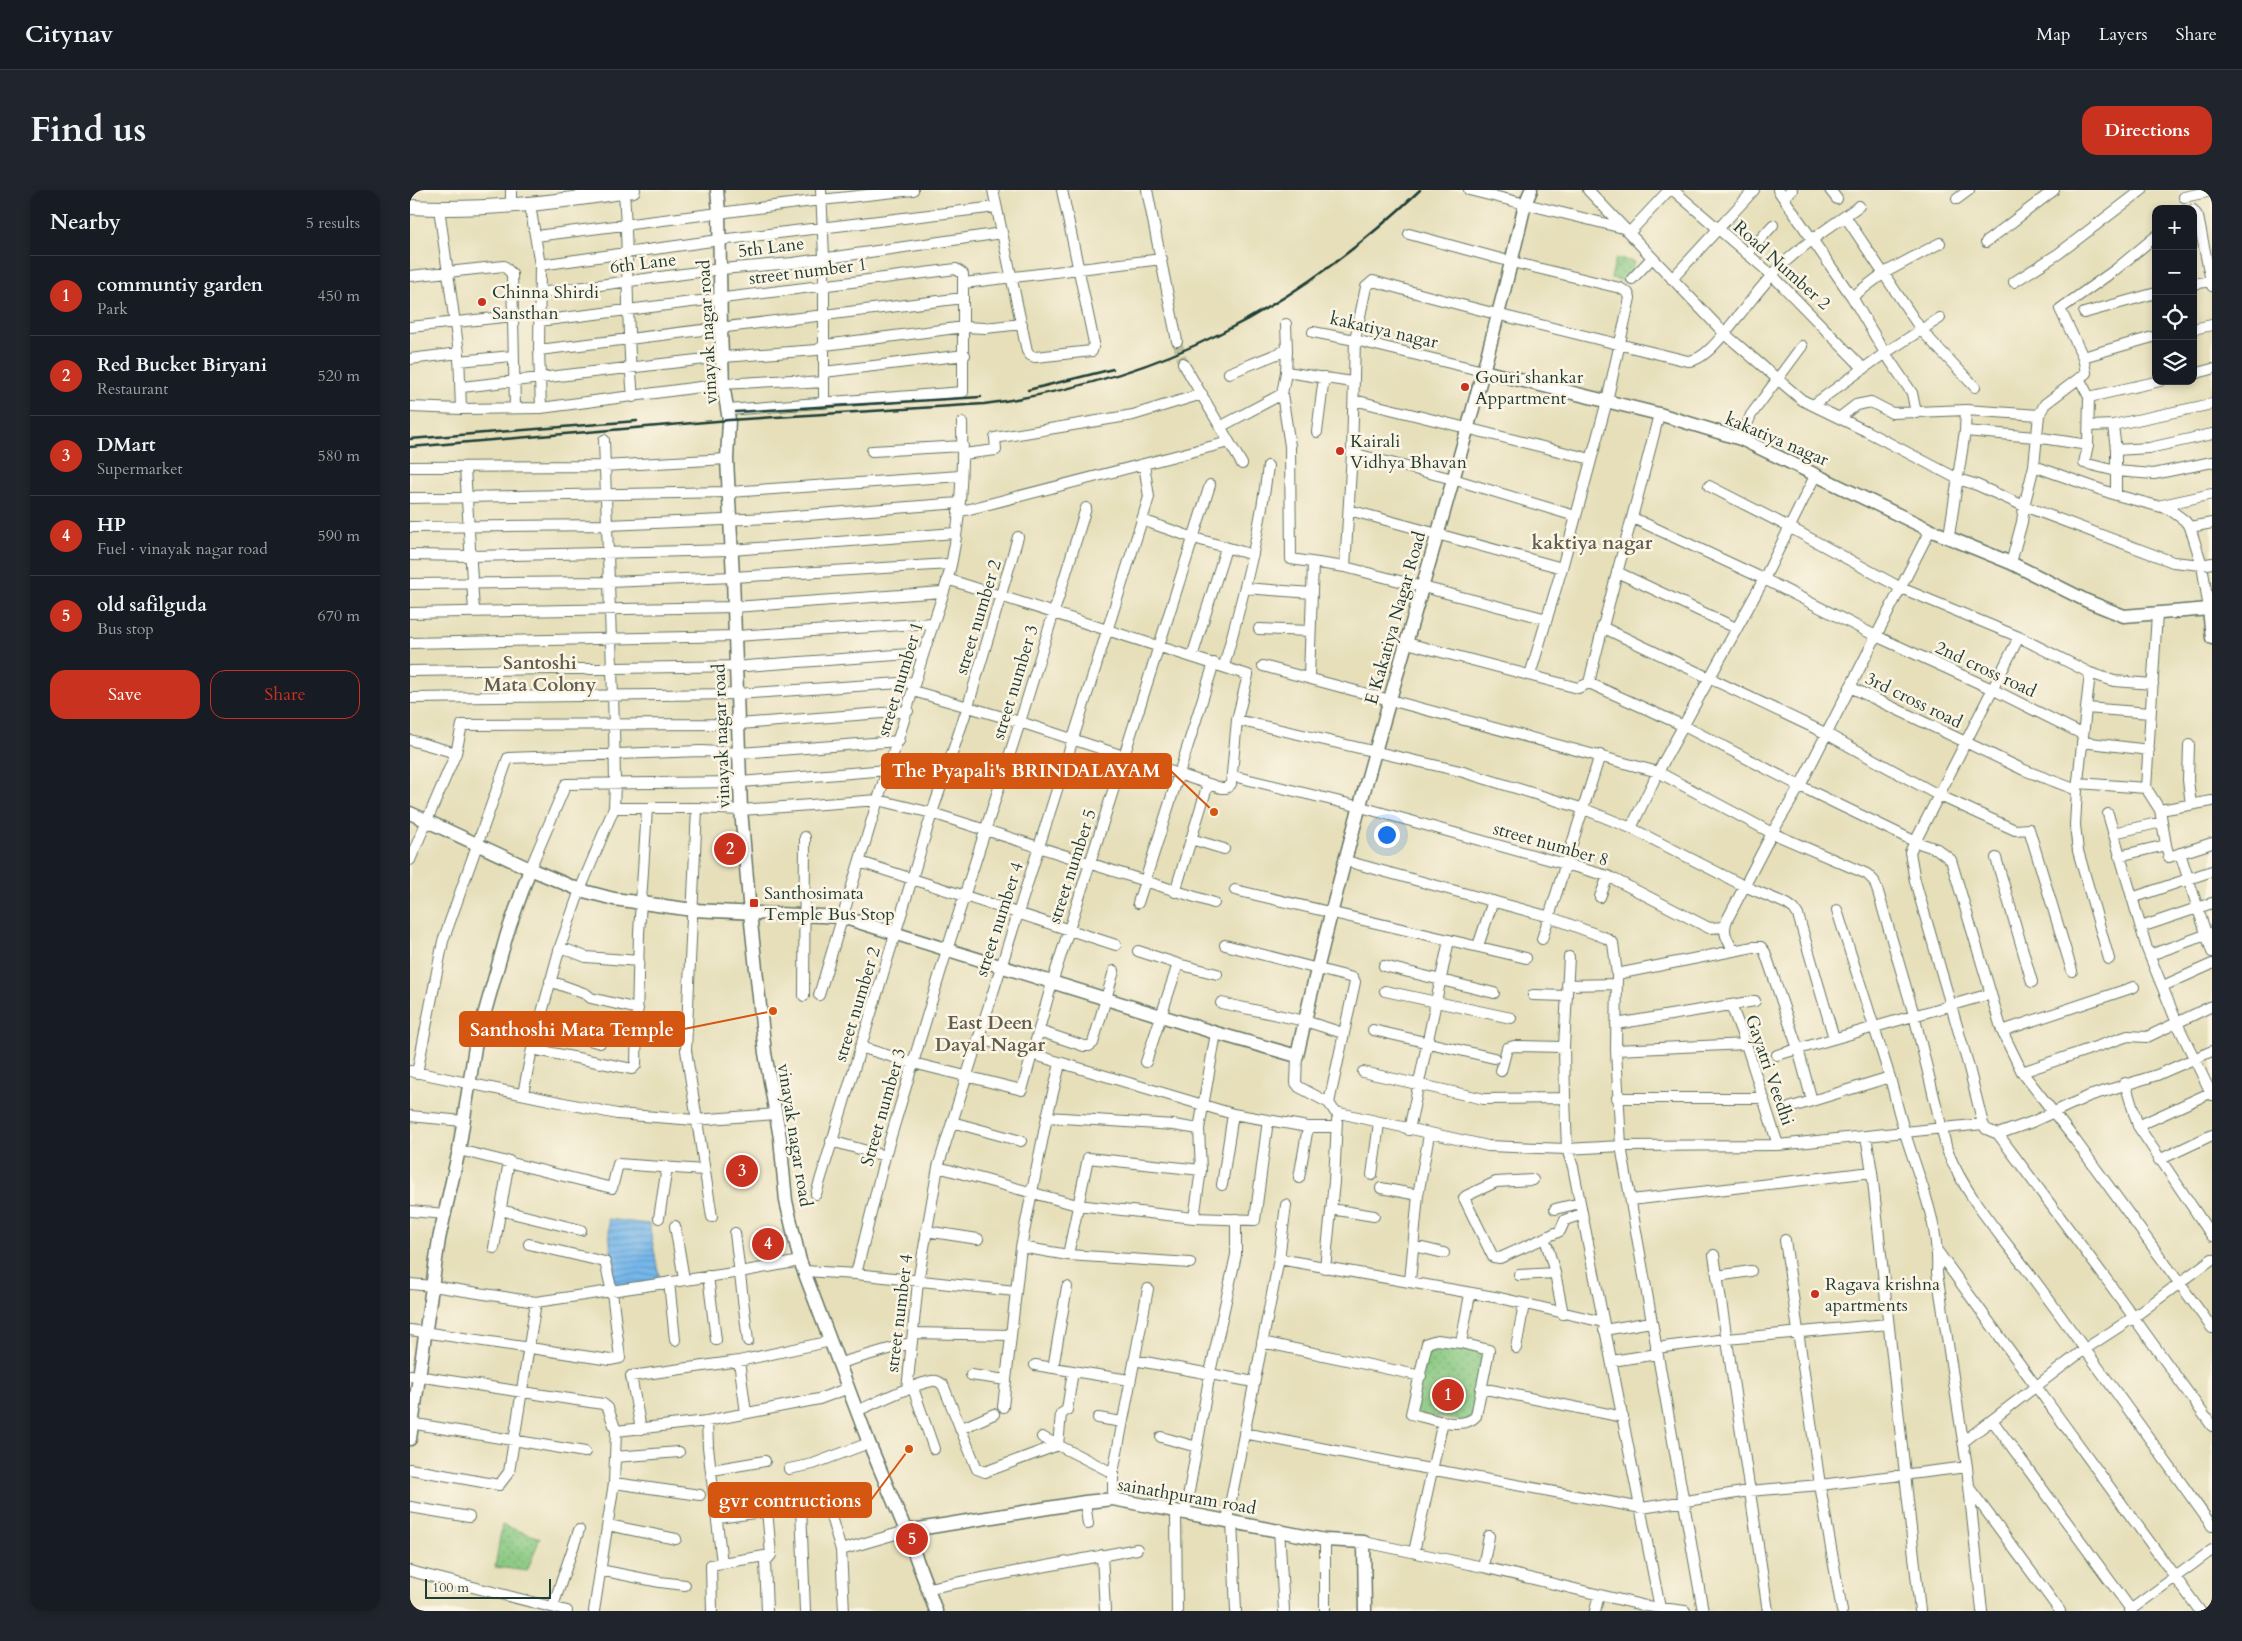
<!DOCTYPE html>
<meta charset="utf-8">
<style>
:root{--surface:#171b24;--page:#20242c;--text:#f1f3f6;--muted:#9ea1a6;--line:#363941;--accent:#c8321e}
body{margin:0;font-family:Cardo,serif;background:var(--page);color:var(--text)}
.controls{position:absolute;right:15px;top:15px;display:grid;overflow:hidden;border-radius:10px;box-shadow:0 2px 8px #0003}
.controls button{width:45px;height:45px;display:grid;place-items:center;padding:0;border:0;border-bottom:1px solid var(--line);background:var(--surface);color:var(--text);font:25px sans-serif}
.scale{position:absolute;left:15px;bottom:12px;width:126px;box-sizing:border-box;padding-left:5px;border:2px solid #1f3d34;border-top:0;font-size:14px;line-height:18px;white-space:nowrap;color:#1f3d34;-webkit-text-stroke:4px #fcf5e5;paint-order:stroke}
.you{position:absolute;left:976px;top:644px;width:18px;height:18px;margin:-12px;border:4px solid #fff;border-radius:50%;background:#1a73e8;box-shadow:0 0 0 8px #1a73e833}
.badge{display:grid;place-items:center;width:32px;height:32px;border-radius:50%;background:var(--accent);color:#fff;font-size:16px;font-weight:700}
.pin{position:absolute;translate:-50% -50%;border:2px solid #fff;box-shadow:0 1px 5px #0006}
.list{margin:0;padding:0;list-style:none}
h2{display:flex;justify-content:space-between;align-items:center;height:65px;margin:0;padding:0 20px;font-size:21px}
h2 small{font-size:16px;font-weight:400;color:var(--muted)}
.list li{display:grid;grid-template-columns:32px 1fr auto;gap:15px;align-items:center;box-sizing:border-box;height:80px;padding:0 20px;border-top:1px solid var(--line)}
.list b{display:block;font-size:19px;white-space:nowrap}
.list p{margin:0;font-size:16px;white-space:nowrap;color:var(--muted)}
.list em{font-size:16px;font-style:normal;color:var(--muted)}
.actions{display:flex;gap:10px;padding:15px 20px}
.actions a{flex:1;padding:11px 0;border:1px solid var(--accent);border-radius:15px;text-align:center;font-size:18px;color:var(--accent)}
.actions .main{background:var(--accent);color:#fff}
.icon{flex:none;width:28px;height:28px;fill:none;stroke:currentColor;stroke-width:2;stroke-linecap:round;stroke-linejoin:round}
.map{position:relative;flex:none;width:1802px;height:1421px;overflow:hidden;border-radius:15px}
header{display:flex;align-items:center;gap:30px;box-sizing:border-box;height:70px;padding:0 25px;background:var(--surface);border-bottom:1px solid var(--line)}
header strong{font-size:24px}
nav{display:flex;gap:28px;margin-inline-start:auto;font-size:18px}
.intro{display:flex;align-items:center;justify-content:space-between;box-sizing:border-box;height:120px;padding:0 30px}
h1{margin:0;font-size:35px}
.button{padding:12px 22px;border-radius:15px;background:var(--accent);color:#fff;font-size:18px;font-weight:700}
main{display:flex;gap:30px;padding:0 30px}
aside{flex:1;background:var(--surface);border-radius:15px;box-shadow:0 2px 8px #0003}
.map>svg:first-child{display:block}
.green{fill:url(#green-dots);stroke:#52825a}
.water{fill:url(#water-rules);stroke:#4a7a90}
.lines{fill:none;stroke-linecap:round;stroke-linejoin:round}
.minor-tunnel{stroke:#bebf9f;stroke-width:10;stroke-dasharray:10 5;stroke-linecap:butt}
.minor-casing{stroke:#657663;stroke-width:12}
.tertiary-casing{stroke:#657663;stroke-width:15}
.secondary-casing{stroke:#657663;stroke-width:16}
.minor{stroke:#fff;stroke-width:10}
.tertiary{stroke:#fff;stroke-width:12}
.secondary{stroke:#fff;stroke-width:14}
.rail{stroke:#1f3d34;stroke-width:2.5}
.poi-dot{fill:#c8321e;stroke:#fcf5e5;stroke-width:2}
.labels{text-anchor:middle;stroke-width:5;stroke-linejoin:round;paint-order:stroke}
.street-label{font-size:18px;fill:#1f3d34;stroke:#fcf5e5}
.poi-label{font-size:18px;fill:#1f3d34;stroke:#fcf5e5;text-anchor:start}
.neighbourhood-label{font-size:19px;font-weight:bold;fill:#605e4d;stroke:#fcf5e5}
.leader{fill:none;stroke:#d45610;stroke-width:2}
.callout-dot{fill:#d45610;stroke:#fcf5e5;stroke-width:2}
.callout{fill:#d45610;stroke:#d45610;stroke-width:2}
.callout-label{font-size:19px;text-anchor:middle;font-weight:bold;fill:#fff}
</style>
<header>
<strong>Citynav</strong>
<nav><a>Map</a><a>Layers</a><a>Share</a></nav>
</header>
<div class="intro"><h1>Find us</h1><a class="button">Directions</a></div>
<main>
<aside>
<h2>Nearby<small>5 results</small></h2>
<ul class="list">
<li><span class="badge">1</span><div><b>communtiy garden</b><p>Park</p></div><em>450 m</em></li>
<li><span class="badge">2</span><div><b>Red Bucket Biryani</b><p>Restaurant</p></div><em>520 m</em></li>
<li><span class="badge">3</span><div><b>DMart</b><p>Supermarket</p></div><em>580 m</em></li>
<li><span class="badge">4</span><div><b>HP</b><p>Fuel · vinayak nagar road</p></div><em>590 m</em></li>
<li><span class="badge">5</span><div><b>old safilguda</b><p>Bus stop</p></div><em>670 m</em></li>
</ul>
<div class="actions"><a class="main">Save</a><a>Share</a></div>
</aside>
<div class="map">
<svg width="1802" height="1421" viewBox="0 0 1802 1421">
<defs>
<pattern id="green-dots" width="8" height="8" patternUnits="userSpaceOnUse" patternTransform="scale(1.25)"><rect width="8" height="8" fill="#86c780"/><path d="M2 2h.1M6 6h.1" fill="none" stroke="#6da36a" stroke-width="1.8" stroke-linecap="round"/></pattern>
<pattern id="water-rules" width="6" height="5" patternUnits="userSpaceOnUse" patternTransform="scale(1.25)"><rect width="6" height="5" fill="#76b7eb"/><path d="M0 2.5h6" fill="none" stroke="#6096bf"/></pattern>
</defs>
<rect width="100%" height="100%" fill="#fcf5e5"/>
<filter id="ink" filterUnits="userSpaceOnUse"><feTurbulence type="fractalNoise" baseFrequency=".02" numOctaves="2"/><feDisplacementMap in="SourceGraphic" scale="10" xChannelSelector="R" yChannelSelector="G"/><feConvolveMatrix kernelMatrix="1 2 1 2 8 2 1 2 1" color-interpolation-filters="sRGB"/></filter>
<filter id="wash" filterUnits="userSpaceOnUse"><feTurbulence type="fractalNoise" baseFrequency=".0096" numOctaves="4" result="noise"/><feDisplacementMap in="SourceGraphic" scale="20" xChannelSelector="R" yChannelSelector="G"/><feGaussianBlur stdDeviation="1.12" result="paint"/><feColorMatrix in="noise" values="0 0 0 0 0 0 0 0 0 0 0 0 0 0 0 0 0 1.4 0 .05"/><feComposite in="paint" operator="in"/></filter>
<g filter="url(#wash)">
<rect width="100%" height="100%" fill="#e6dfba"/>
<path class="green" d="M1206,68l18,4 -5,20 -18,-4z
M1020,1151l57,8 -16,73 -60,-8z
M92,1335l38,13 -13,33 -32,-4z"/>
<path class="water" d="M198,1029l41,5 11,57 -46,8z"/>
</g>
<g filter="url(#ink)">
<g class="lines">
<path class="minor-tunnel" d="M767,151l6,22"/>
<g class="minor-casing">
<path id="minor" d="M411,0l3,67v146
M583,0l34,161 3,4 5,2 57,-6 2,-8 -32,-153
M737,0l30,151
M1059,0l154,38
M1178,0l136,143 78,67 64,31 92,48 19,6 47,21 149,56 29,3 10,-2
M1263,0l99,85 92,94
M1368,0l74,107 33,56 27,40 4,20
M1420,0l7,9
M214,2c5,68 2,136 9,205
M1373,7l9,-7
M1774,7l28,-6
M1547,9l12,-9
M101,15v-15
M120,15l10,60 -1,85 2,58
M29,18l20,145 2,56
M1783,20l5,7 14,69
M1435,26l77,115 53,56
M1219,43l40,-43
M999,44l103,28 108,26 8,5 2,5 -23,103 -45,167 -32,107
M126,46l285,-36 92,-10
M1576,52l68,-52
M1337,64l26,-29
M130,75l179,-25 277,-33
M0,86l94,-10 8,8 3,134
M1222,89l20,-21
M1262,89l82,-89
M1604,92l44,-28 84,-64
M554,93l198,-24
M1783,94l18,-3
M129,103l182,-24 72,-6 209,-30
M1442,107l32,-24 56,-30
M1674,123l72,-20
M129,131l417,-52 7,5v118l-235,18
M876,134l1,26
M0,137l103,-11
M1783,139l19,-4
M903,142l42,8 128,31
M129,160l424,-52
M1673,167l73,-21
M0,169l49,-6
M49,171l53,-5
M773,173l59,101
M414,182l141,-17
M876,182l66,10
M819,183l58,-23 -1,22 -4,22 8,52 1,113 54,8 202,52
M1783,184l19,-5
M1669,188l10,19 -1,48
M52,197l261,-30 94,-7 8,-5 139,-18 21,1 37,-4
M1679,207l71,-16
M944,210l237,59
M1403,215l72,-52 55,-35
M0,217l51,2 80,-1 182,-24 69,-4 14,3 18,-1
M1429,228l17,-13 15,-3 21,11 74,-3 73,5
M1703,235l3,25v45
M1680,236l23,-1 99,-21
M810,237l62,-33
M1555,241l70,6 53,8 -4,18 32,8 38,3 58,-12
M907,242l7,-55
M1331,249l10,-24 51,-69
M1706,260l33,-2 63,-14
M462,261l91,-5
M942,263l101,26 122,37
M553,264l33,-4 -1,-12 138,-23 69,-21
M1624,276l82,29 53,14 15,11 6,7 12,38 7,44
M0,277l194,-1 123,-7
M55,278l9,143
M1299,296l80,41 112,61 118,49 71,36 24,8 39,3
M0,308l319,-6 231,-16
M1748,316l54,-12
M939,320l213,58
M548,322l271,-70
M1223,328l131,61 112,57 116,53 90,45
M732,330l52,18 59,17
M0,337l198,-2 161,-7 190,-15
M1780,337l22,-4
M1539,346l16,-105 1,-21
M0,365l61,1 261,-6 223,-17
M1601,373l11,-41 2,-16 10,-40 5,-51 6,-11 41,-31 -3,-16 -23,-48 55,-39 41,-34
M935,377l7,-114 3,-113 11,-53 7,-6c104,30 209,54 315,80 18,0 40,-33 52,-47 14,-17 27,-35 43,-50 23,-22 50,-39 76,-58
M1207,382l119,56
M0,394l199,-2 124,-5 217,-13
M835,398l67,5
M0,423l324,-6 208,-15
M1192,437l223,106 113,62 77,35 14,-1 43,142
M849,439l51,2
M1609,447l-109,215 5,29 53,183 15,60 3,5 12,5 34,-12 57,-26 68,-21 55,-24
M0,453l326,-7 197,-13
M997,453l171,45 11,-5 95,43 116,60 116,56 21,7 14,11 51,171 20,41 53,68 137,188
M782,467l34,-109
M814,476c18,-66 36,-132 44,-200
M853,476l395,106 114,61 95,41 7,7 4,11 36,123 33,135c20,50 60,92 91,135 59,80 116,160 174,241
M0,481l336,-5 177,-13
M1680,483l-13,117 -2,35 3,26 31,108
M899,487l4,-114
M1179,493c21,-90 48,-179 70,-269
M1440,497l174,83 53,20
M503,501l107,31 201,66h5l5,-4 6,-64 11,-45 -301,-96
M0,508l327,-4 178,-12
M1676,518l64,5
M827,530l223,51 124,38 47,19 113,58 43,18 7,5 4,6 36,123
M0,550l46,13
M1672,552l67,8
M1779,555l-1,35 3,25
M823,586l128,31 247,69 101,52 15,-1
M1668,593l68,5
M204,618h83l44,2 137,-10 54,13 282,90
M287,618l-11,242 26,167
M1750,620l52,-9
M1698,624l39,135 30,74 35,72
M1221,638l27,-56 106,-193 52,-105
M1703,643l49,-11
M781,649l33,10
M1756,655l3,12 43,-14
M1770,663l32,99
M1709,666l47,-11 -6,-35 -14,-22 11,-174
M1586,668l36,124
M0,670l46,-107 6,-28 277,-1 169,-13
M936,671l204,56 56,21 7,5 4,31 -1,76 5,96 82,465
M450,672l256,83
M120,679l36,-85 175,-2 146,-12
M825,700l291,68
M765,702l33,-108
M1190,707l8,-21
M1722,708l80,-27
M728,713l76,-240
M1427,720c17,56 36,112 53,168 5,18 9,37 15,55 14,46 35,91 32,140l30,194 15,144
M1731,737l71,-24
M1132,749l58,-184
M815,755l128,33 2,4 -26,121
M1068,756l15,-45
M150,757l26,10 53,4
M728,761l40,13
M1324,761c-7,-11 -12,-19 -7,-31l45,-87 28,-47 130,-256
M1740,765l61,-22
M1159,767l-5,90 1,51 2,51 6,18 87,441
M974,776l110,27
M1207,784l136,-27h8l4,5 33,97 14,52
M140,791l36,13 5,4 47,11
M1157,795l50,-1
M1753,796l49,-22
M975,801l126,27
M409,805l68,-225c13,-32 21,-65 31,-98 9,-32 21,-63 30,-94 12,-48 15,-106 14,-155
M1123,805l33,1
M394,806l1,-159
M811,813l84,18 38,12
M1321,815l15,39 32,101
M1206,834l139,-23
M128,836l62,17
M963,840l121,28
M629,841l45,15h5l4,-3 21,-72
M1592,841l132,-44
M568,848l255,76 75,13h28
M450,857l53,16 109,27 30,-107 158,-498
M122,859l100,20 4,-4 3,-132 8,-124
M1206,860l130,-6
M1367,865l213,-61
M887,866l-1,27 3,4 30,16 6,9 153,34 79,3 54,-3 157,-1 205,-21
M736,872l32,-98 39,10
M0,881l207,43 78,6 81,-6
M1091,881l6,-23 7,-2 50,1
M953,882l121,27 81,-1
M1612,882l106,-36 19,1 65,-31
M7,883l26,-132 65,-183 193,-7 39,2 159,-12
M1715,893l13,43 74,110
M113,904l9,-45 28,-102 20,-57 34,-82 1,-25 -1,-57 -10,-286
M1207,908h147
M1379,918l101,-31
M0,926l53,5
M637,927l127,8 25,4
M542,932l69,19
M1728,936l74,-34
M999,940l40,-190
M1588,944l111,149 103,143
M1456,946l6,36
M421,951l54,15
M49,960l153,38 6,-24 86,6
M1749,970l53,-25
M528,977l139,38 117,13 61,2 13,-100
M962,985l7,-52
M889,988l9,-51
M1123,990l-37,2 -30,14 -2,2 29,59 7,1 60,-27 5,-11 17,-6
M812,995l11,-71
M971,998l37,7
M406,1004l116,-381 36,-107 50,-169
M1221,1010l241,-28 48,439
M921,1019l43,7
M1145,1019l25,-6
M90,1020l81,20
M0,1021l36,3
M249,1028l8,-51
M784,1028l7,-48 -2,-41 17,-96
M265,1036l9,53
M516,1041l52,8
M325,1043l13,108
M1375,1050l35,245 22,126
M1137,1055l8,28 8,41
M1004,1056l30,7
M611,1057l47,8 122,8
M84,1058l15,-87
M1528,1062l262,359
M658,1065l20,-97 113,12
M1304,1065l54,356
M869,1069l221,39 103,24
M915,1078l9,-86 3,-62
M394,1081l52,3 159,17
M446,1084l29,-118 62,-206 73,-228 66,-214
M1109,1085l36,-2
M298,1086l8,64
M1307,1086l34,-5
M1000,1091l8,-86 11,-60
M259,1092l6,58
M0,1094l23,2 103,16 204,-30 60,-11
M0,1140l200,30 10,-2 -8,-66 -7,-30 -76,-18
M1194,1140l47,-8
M503,1143l98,2
M1027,1150l24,3 28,7 -13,66c-13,15 -47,2 -65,-2l16,-71z
M852,1152l159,34
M1051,1153l9,-49
M1106,1158l8,-44
M1246,1158l71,-9 161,-15
M724,1170l120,22
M329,1171l7,52
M1202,1171l45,-7
M430,1173l70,-20
M625,1175l94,15
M643,1178l14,-81
M0,1185l193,29 5,4 8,23 -2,52 -20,128
M561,1185l35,5
M503,1198l21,61
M1071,1198l142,29
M497,1200l11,-108 20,-115 204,-647 7,-23 -5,-33
M593,1217l18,-160 26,-130 13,-53
M447,1221c21,-9 53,-26 75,-30 5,-1 7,1 11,4l34,84 8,3 73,-27 3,-31 6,-4 6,-39
M688,1228l24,4
M1582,1230l140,191
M297,1231l1,26 14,116 -11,2 1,46
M0,1233l175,29
M231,1239l-10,-53 108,-15 92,-20
M550,1239l34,-15
M206,1241l91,-10 112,-22 30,-11
M834,1243l153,30 245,45 107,-17 71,-6 147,-18
M632,1247l71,36
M751,1247l36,10
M1553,1252l122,-93 49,-32 78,-58
M205,1267l64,-5
M0,1279l89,16 10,-13 27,-170
M379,1279l24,-5 56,-21
M302,1280l53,-9
M204,1293l86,12
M1560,1299l90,122
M413,1300l18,60
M703,1309v-26l35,-184
M675,1312l3,22
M0,1317l59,10
M391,1317l4,104
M766,1322l1,99
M775,1324l25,-141 26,-118v-36
M308,1328l67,-9
M817,1330l52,-261 7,-54
M822,1331l4,90
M198,1335l68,14
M869,1339l5,82
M954,1352l119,25 163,39 39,5
M1004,1362l29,-131
M692,1365l3,56
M312,1373l49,-8
M1073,1377l6,-31
M190,1380l60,12 25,3
M0,1381l157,40
M519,1398l208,-39
M143,1416l26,-76
M357,1421l-2,-49 6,-7 -4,-45
M434,1421l-3,-61 65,-19
M915,1421v-71
M1185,1421l4,-16
M1719,1421l83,-61"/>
</g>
<g class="tertiary-casing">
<path id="tertiary" d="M307,0l2,22 2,117 2,55 6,36 -2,39 6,118 8,233 9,103 15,140 15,85 6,63 14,60 69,182 37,88 30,80
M1073,181l176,43 82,25 189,91 81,33 76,38 37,15 85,-7 3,29
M0,623l120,56 50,21 34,9 79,11 149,7 374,116 81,23c63,-287 162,-565 228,-852l6,-14
M0,1249l29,-200 20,-89 16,-103 32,-113 23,-65
M496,1341l179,-29 28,-3 212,41 39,2 1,69"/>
</g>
<g class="secondary-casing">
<path id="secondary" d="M0,17c75,4 150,-5 223,-17"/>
</g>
<use href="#minor" class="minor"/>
<use href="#tertiary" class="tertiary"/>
<use href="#secondary" class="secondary"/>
<path class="rail" d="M618,200l85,-21
M326,222l245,-15
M0,249l227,-18
M0,257l319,-27 255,-16c173,-23 310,-93 436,-214"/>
</g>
</g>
<g class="poi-dot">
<circle cx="72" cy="112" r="5"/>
<circle cx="1055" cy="197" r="5"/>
<circle cx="930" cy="261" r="5"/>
<rect x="339" y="708" width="10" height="10" rx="2.5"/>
<circle cx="1405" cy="1104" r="5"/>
</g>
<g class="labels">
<g class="street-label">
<text transform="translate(361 57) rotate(-7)" y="6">5th Lane</text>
<text transform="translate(233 73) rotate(-7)" y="6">6th Lane</text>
<text transform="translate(1372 75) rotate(42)" y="6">Road Number 2</text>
<text transform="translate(398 81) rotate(-7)" y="6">street number 1</text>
<text transform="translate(974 140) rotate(13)" y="6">kakatiya nagar</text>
<text transform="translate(297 142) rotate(-93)" y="6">vinayak nagar road</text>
<text transform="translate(1367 249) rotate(23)" y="6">kakatiya nagar</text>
<text transform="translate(568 427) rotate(-73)" y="6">street number 2</text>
<text transform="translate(985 428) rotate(-74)" y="6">E Kakatiya Nagar Road</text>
<text transform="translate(1576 479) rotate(25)" y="6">2nd cross road</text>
<text transform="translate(490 489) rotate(-73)" y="6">street number 1</text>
<text transform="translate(605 492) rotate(-73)" y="6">street number 3</text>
<text transform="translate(1504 510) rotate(26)" y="6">3rd cross road</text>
<text transform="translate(311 546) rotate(-92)" y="6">vinayak nagar road</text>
<text transform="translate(1141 654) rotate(16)" y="6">street number 8</text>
<text transform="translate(662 676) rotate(-72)" y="6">street number 5</text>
<text transform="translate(589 729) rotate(-72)" y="6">street number 4</text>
<text transform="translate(447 814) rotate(-73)" y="6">street number 2</text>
<text transform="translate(1360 880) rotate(71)" y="6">Gayatri Veedhi</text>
<text transform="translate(473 917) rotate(-74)" y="6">Street number 3</text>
<text transform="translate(385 945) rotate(81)" y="6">vinayak nagar road</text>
<text transform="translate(489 1123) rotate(-83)" y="6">street number 4</text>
<text transform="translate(777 1306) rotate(10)" y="6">sainathpuram road</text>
</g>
<g class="poi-label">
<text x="82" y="108">Chinna Shirdi<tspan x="82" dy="21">Sansthan</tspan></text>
<text x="1065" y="193">Gouri shankar<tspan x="1065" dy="21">Appartment</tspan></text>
<text x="940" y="257">Kairali<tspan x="940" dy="21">Vidhya Bhavan</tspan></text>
<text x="354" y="709">Santhosimata<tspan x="354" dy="21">Temple Bus Stop</tspan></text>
<text x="1415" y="1100">Ragava krishna<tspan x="1415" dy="21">apartments</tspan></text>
</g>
<g class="neighbourhood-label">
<text x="1182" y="359">kaktiya nagar</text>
<text x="130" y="479">Santoshi<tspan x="130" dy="22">Mata Colony</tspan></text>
<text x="580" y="839">East Deen<tspan x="580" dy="22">Dayal Nagar</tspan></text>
</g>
</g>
<path class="leader" d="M804 622L761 581M363 821L274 839M499 1259L461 1310"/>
<g class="callout-dot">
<circle cx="804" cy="622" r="5"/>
<circle cx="363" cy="821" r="5"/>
<circle cx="499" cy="1259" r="5"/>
</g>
<g class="callout">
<rect x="472" y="564" width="289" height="34" rx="5"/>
<rect x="50" y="822" width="224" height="34" rx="5"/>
<rect x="299" y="1293" width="162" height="34" rx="5"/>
</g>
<g class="callout-label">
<text x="616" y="587">The Pyapali's BRINDALAYAM</text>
<text x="162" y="846">Santhoshi Mata Temple</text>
<text x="380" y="1317">gvr contructions</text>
</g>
</svg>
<div class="controls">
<button>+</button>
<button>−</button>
<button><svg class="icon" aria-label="locate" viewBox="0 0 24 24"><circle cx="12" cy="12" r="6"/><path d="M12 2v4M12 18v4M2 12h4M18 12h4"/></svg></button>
<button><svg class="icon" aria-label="layers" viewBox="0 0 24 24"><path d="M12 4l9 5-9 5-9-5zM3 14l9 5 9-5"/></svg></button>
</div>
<div class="scale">100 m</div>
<div class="you"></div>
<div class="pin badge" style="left:1038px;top:1205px">1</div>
<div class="pin badge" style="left:320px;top:659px">2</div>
<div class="pin badge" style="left:332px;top:981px">3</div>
<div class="pin badge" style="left:358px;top:1054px">4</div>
<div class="pin badge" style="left:502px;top:1349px">5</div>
</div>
</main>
